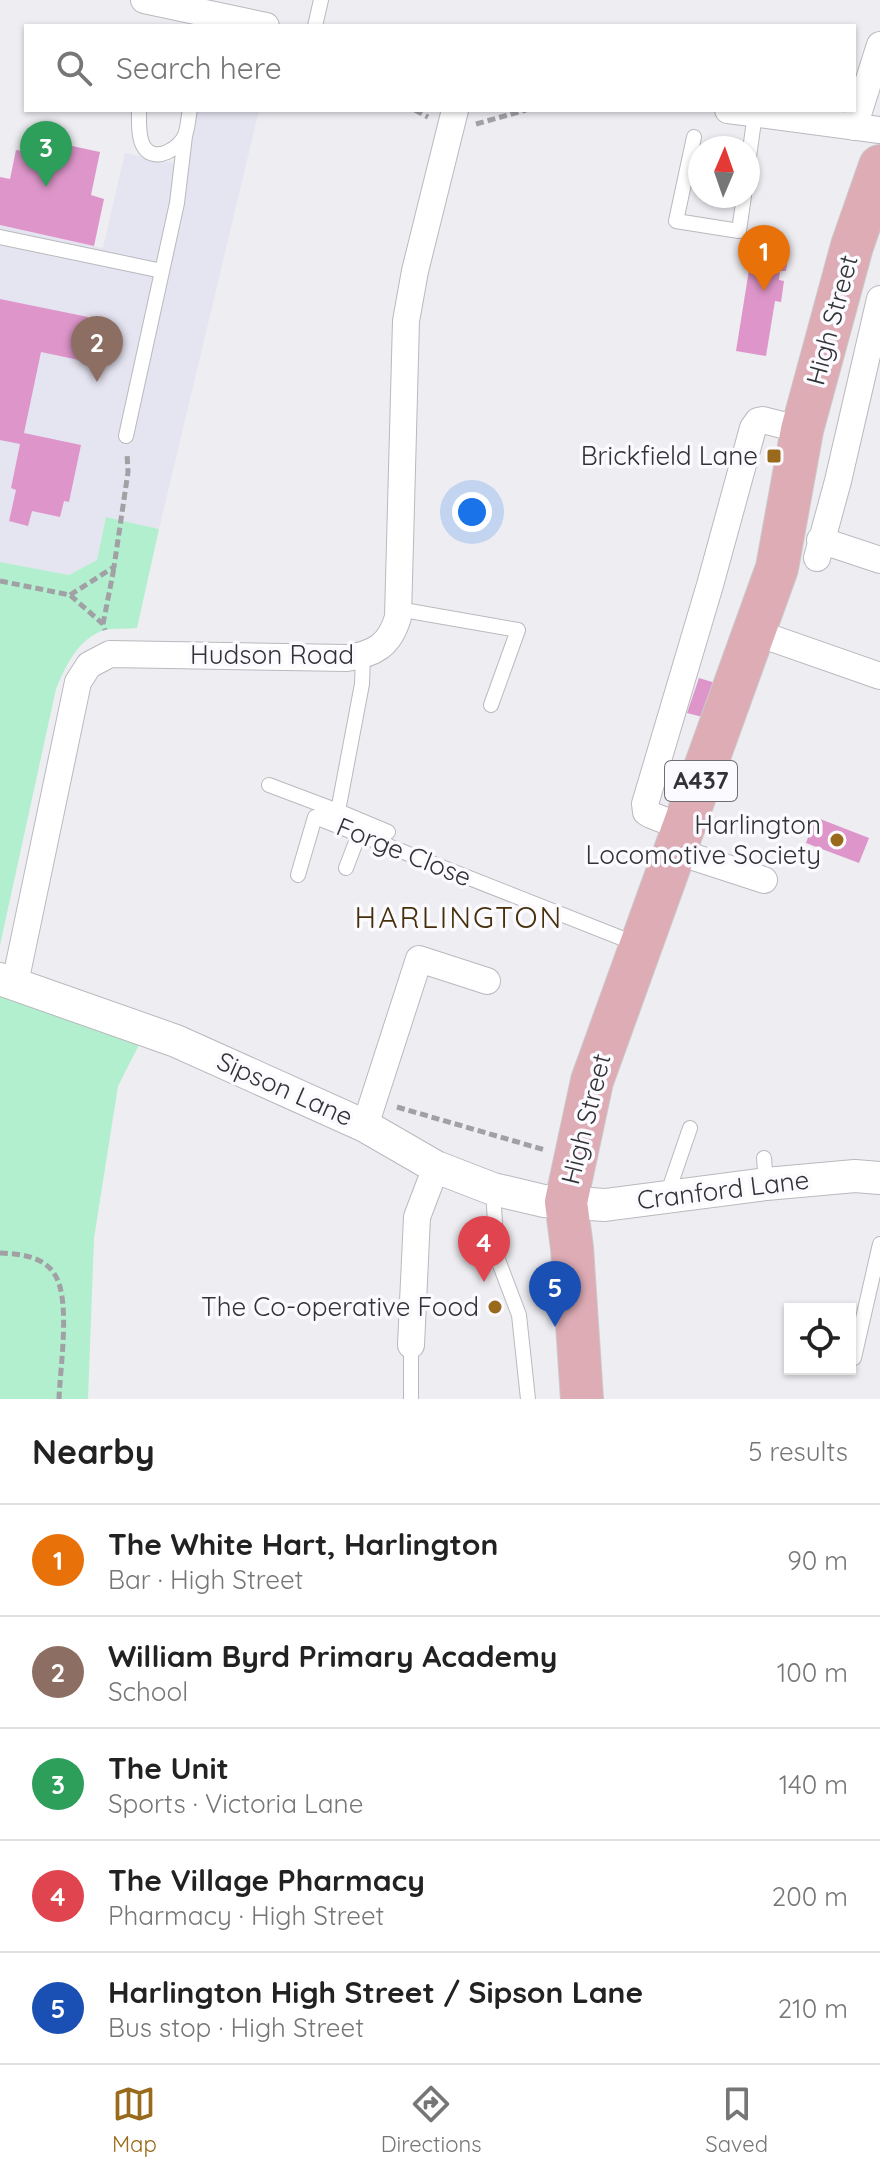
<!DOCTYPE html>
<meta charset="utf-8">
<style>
:root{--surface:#fff;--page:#f2f2f2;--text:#222;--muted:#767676;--line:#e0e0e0;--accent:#996a1b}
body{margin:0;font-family:Quicksand,sans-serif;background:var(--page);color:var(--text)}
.controls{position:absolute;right:24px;bottom:24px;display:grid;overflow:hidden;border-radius:0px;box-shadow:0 2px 6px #0004}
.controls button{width:72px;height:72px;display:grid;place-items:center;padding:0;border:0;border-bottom:2px solid var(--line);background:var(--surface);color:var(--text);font:40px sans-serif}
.compass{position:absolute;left:688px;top:136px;width:72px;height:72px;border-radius:50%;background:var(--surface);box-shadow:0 2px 6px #0004;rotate:2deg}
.you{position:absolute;left:472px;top:512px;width:28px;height:28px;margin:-20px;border:6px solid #fff;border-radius:50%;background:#1a73e8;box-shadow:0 0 0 12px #1a73e833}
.badge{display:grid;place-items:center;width:52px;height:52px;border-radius:50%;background:var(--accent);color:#fff;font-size:26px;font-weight:700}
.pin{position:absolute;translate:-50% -66px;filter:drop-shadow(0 2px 4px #0008)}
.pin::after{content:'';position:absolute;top:42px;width:28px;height:24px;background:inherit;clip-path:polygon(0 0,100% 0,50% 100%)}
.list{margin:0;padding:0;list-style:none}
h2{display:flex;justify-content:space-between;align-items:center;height:104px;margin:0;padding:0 32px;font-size:34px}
h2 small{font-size:26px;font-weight:400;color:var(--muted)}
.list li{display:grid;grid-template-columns:52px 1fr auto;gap:24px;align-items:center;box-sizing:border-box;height:112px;padding:0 32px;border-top:2px solid var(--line)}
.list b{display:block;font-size:30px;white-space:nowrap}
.list p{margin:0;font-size:26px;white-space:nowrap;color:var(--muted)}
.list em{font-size:26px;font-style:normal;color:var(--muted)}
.icon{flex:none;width:44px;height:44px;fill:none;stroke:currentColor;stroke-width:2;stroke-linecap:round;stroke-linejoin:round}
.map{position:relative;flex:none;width:880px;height:1399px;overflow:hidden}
.search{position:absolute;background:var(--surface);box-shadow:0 2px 6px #0004;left:24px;right:24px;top:24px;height:88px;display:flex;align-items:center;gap:20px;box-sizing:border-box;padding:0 28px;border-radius:0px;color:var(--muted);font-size:30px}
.sheet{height:664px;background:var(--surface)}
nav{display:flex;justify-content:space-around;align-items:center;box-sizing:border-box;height:112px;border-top:2px solid var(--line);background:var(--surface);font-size:22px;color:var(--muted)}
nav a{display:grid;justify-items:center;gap:4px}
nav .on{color:var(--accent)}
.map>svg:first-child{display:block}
.built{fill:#e5e4f1}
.green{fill:#b2efcf}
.building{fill:#de96ca}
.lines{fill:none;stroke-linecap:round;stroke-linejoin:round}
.service-casing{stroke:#b9b9be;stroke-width:16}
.minor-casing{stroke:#b9b9be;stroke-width:28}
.tertiary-casing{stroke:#b9b9be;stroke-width:34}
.primary-casing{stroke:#cacaca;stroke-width:44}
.path{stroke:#a1a1a5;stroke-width:5;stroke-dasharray:8 4;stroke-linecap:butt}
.service{stroke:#fff;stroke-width:14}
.minor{stroke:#fff;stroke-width:26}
.tertiary{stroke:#fff;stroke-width:32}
.primary{stroke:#deacb5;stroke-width:42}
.poi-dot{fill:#996a1b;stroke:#fafaff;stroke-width:3}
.labels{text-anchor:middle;stroke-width:7;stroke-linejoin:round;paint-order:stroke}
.shield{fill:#fafaff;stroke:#6f6f72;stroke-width:2}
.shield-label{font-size:24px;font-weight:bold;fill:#333335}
.street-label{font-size:26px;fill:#333335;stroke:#fafaff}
.poi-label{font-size:26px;fill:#333335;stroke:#fafaff;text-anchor:end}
.quarter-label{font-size:30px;letter-spacing:2px;fill:#462f0a;stroke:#fafaff}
</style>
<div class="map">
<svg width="880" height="1399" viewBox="0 0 880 1399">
<rect width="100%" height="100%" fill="#ededf2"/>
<path class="built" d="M190,110h69l-100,419 -53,-12 -9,43 -28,15 -69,-13v-337l103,23 22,-95 56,12z"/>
<path class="green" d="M106,517l53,12 -22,99c-10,1 -23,0 -33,2 -26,9 -38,35 -48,59l-56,256v-383l69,13 28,-15z
M0,994l142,45 -24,47 -24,152 -6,161h-88z"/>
<path class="building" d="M26,140l23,4v-3l51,11 -9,43 13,4 -10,47 -94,-21v-48l10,2 6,-29 7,1z
M753,245l36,6 -3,20h-6l-1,9 5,1 -3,21 -6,-1 -9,55 -30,-5z
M0,299l88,18 -9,43 -38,-8 -17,81 57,12 -12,57 -5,-1 -4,16 -28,-6 -4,15 -19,-5 7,-31 -5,-2 9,-44 -20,-4z
M699,678l23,7 -12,34 -23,-6z
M815,817l54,21 -10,25 -53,-20z"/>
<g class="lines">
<g class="service-casing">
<path id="service" d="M315,26l6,-26
M139,110c0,11 -1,28 5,37 11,17 36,1 41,-12 3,-7 3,-17 5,-25
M694,137l-18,84 63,10 5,-35
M748,164l7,-50
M0,237l162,34
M126,436l51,-233 8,-67
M398,609l120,21 -27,75
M363,656l-1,28 -24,127 50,21
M269,785l69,26
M346,868l13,-34
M298,875l17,-58 324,128
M764,1158l2,26
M493,1189l4,68 22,58 9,84
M667,1195l23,-67
M854,1358l26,-114
M411,1399v-54"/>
</g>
<g class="minor-casing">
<path id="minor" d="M144,0l122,26
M728,110l152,20
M854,127l26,-82
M820,540l60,20
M817,558l21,-77 42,-182
M754,632l126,44
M684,828l-33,-13 -5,-3 -1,-8 65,-219 43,-157 5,-7 5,-1 39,10
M675,851l89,29
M15,983l63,-301 11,-17 21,-11 237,4c28,-4 43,-13 51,-41l8,-296 9,-50 40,-161
M365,1126l54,-167 68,22
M411,1345l6,-128 19,-50"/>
</g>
<g class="tertiary-casing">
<path id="tertiary" d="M0,979l176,62 189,85 71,41 57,22 51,12 61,4 161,-21 89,-8 25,2"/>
</g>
<g class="primary-casing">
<path id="primary" d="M582,1399l-10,-151 -6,-46 26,-121 185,-513 25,-138 50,-184 28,-80"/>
</g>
<path class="path" d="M415,110l13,7
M476,124l50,-14
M0,581l70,14 33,29 2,6
M70,595l44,-28 14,-95 -1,-19
M103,624l11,-56
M397,1107l148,43
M0,1253c20,1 44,3 55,22 16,25 5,93 4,124"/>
<use href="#service" class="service"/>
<use href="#minor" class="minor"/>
<use href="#tertiary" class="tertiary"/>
<use href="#primary" class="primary"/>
</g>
<g class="poi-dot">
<rect x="766" y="448" width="16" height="16" rx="4"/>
<circle cx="837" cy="840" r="8"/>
<circle cx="495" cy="1307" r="8"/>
</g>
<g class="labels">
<rect class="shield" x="665" y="761" width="72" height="40" rx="6"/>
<g class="shield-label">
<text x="701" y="789">A437</text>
</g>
<g class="street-label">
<text transform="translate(832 320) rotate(-75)" y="9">High Street</text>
<text x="272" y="664">Hudson Road</text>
<text transform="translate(404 852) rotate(22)" y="9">Forge Close</text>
<text transform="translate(285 1089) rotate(24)" y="9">Sipson Lane</text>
<text transform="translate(586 1119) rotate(-76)" y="9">High Street</text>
<text transform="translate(723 1190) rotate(-7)" y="9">Cranford Lane</text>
</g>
<g class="poi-label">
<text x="758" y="465">Brickfield Lane</text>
<text x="821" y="834">Harlington<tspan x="821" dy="30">Locomotive Society</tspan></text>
<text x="479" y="1316">The Co-operative Food</text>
</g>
<g class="quarter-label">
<text x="459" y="928">HARLINGTON</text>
</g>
</g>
</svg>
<div class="controls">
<button><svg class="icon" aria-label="locate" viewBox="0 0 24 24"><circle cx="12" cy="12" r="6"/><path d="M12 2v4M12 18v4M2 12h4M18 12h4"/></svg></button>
</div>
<svg class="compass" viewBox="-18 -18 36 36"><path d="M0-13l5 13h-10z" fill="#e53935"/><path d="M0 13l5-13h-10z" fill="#767676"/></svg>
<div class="you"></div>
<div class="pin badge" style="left:764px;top:291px;background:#e8710a">1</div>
<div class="pin badge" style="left:97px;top:382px;background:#8d6e63">2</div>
<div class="pin badge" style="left:46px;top:187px;background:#2e9e5b">3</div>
<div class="pin badge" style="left:484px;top:1282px;background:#e0444e">4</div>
<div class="pin badge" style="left:555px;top:1327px;background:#1a4fb4">5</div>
<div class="search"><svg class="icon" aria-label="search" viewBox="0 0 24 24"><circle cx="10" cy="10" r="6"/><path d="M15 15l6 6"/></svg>Search here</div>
</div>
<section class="sheet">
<h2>Nearby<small>5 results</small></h2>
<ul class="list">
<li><span class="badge" style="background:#e8710a">1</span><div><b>The White Hart, Harlington</b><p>Bar · High Street</p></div><em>90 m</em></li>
<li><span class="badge" style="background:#8d6e63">2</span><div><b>William Byrd Primary Academy</b><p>School</p></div><em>100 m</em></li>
<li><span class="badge" style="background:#2e9e5b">3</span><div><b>The Unit</b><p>Sports · Victoria Lane</p></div><em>140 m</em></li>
<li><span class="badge" style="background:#e0444e">4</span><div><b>The Village Pharmacy</b><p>Pharmacy · High Street</p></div><em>200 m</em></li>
<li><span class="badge" style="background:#1a4fb4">5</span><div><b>Harlington High Street / Sipson Lane</b><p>Bus stop · High Street</p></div><em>210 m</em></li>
</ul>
</section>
<nav>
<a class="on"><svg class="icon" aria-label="map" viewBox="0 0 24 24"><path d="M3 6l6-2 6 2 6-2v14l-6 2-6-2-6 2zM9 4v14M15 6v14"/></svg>Map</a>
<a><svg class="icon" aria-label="directions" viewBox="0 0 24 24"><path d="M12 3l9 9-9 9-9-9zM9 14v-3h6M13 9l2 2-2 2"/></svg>Directions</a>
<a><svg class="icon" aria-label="saved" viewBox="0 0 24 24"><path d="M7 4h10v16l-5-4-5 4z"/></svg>Saved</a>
</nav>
